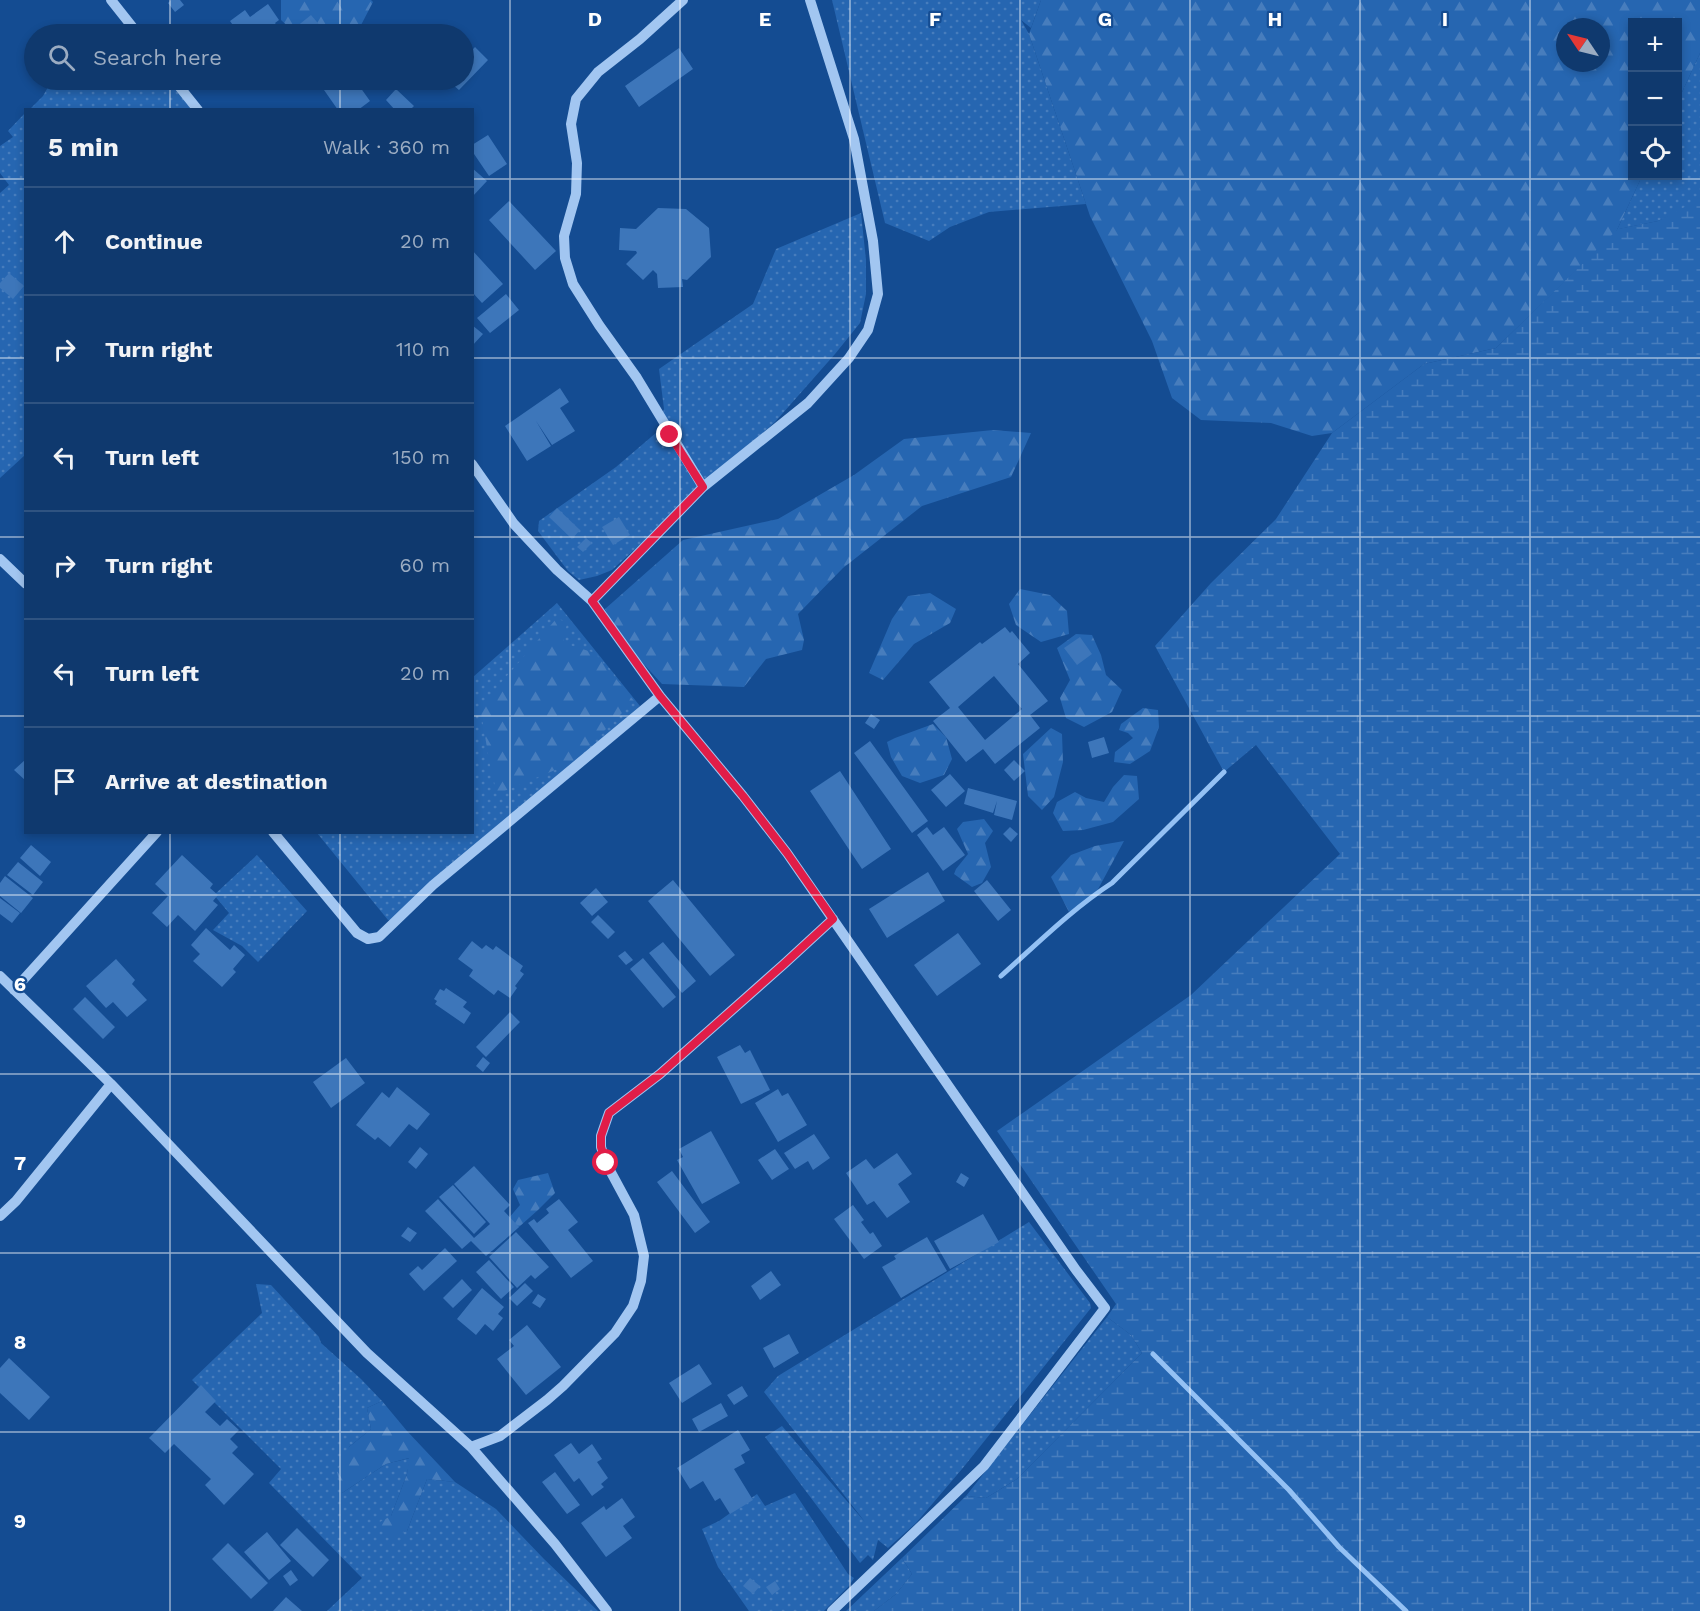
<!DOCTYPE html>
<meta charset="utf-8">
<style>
:root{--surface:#0f396e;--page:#184073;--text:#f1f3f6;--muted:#9bacc2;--line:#2f5381}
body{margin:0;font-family:"Work Sans",sans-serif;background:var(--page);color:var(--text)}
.controls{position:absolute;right:18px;top:18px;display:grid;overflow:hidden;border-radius:0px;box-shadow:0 3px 9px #0003}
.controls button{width:54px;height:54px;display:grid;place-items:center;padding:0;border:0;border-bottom:2px solid var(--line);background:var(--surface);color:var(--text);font:30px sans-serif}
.compass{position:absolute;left:1556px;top:18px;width:54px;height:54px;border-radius:50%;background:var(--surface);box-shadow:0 3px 9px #0003;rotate:305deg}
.stop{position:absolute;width:18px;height:18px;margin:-14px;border:4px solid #e11d48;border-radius:50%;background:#fff}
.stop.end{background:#e11d48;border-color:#fff;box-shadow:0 2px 6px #0008}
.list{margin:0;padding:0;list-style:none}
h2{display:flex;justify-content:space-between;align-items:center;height:78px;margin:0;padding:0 24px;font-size:26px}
h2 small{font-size:20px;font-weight:400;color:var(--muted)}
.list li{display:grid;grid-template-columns:39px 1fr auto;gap:18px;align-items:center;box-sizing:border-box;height:108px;padding:0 24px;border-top:2px solid var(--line)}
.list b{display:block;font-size:22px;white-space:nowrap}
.list em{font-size:20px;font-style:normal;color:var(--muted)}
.icon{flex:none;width:33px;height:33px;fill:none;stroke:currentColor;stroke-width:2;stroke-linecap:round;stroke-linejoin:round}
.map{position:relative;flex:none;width:1700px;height:1611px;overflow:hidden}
.search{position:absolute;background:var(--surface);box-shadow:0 3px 9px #0003;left:24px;top:24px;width:450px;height:66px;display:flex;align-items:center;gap:15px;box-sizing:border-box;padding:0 21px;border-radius:33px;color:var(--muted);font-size:22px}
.panel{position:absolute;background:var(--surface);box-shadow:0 3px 9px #0003;left:24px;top:108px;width:450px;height:726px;border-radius:0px}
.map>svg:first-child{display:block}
.green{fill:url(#green-dots)}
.forest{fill:url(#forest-firs);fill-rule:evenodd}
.wetland{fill:url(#wetland-marsh)}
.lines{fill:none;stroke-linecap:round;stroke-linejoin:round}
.stream{stroke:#94c1f4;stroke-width:5}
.building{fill:#3d76ba;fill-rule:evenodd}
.minor{stroke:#a2c6f1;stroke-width:10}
.route{stroke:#e11d48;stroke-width:8}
.grid{fill:none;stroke:#fff;stroke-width:1.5;stroke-opacity:0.55}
.grid-label{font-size:20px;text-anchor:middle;font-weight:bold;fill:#fff;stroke:#144c92;stroke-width:4.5;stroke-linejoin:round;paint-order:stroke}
</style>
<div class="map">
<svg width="1700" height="1611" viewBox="0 0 1700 1611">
<defs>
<pattern id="green-dots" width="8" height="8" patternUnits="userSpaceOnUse" patternTransform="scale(1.5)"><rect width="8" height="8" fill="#2666b1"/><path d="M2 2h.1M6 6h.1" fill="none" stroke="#477dbd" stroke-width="1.8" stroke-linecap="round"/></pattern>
<pattern id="forest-firs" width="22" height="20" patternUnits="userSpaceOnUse" patternTransform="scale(1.5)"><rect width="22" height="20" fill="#2666b1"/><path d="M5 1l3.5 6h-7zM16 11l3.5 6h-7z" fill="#477dbd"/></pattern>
<pattern id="wetland-marsh" width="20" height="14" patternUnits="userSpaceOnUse" patternTransform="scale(1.5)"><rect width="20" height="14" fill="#2666b1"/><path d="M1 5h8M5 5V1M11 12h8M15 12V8" fill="none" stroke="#477dbd"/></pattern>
</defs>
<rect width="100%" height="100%" fill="#144c92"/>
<path class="green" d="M832,0h209l-10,28 -10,-8 8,14 57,170 -97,8 -39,15 -21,14 -44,-18z
M1700,53v149l-42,19 -39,8 -3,3 26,-56h36v-75z
M52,80h125l22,30h-170l14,-14z
M25,113v342l-25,23v-285l9,-8 -9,-12v-27l13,-9 -5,-6z
M861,213l5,47v34l-6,29 -25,31 -60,68 -163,148 -15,6 -18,4 -11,-9 -30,-40 1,-10 77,-54 41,-35 7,-23 -5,-40 94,-65 23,-55z
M557,603l83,103 -244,214h-8l-71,-87 155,-1 1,-155z
M257,855l50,56 -49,51 -16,-16 -29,-16 16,-17 -15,-18z
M1029,1222l61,81 1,5 -129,161 -46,54 -28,25 -10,-8 -5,20 -5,-5 -8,8 -95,-126 17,-11 83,96 -101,-130 14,-16z
M256,1284l15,1 48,52 2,6 40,36 21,22 -15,7 4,21 -22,18 -7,46 44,-29 24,-6 -3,16 -16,42 16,15 20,-52 28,3 41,27 48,50 54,52h-271l35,-33 -93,-95 12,-14 -89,-89 70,-67z
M1107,1317l24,18 11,18 -125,126 -31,19 -20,-2z
M795,1493l53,81 6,4 -5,8 -25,25h-75l-31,-44 -16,-38 17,-8 38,-27 8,12z
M902,1558l10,16 -16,20 -22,17h-28z"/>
<path class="forest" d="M281,0h90l2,2 -13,25 5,7h-69l-15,-14z
M1041,0h659v53l-22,48v-79h-46v154h10l-26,56 -120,116 -72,16 -92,69 -20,3 -41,-13 -70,-3 -29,-22 -20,-57 -62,-125 -61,-182zM1565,27h36v36h-36z
M993,430l38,3 -20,44 -89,29 -79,62 -45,46 6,26 -2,10 -36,9 -22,28 -82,-3 -46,-50 -11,-25 78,-69 95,-21 76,-44 50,-36z
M1020,589l30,6 17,16 2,23 -28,8 -25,-17 -7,-21z
M930,593l26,16 -6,14 -36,21 -31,36 -14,-7 23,-54 16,-23z
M557,618l10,5 -4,20 32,10 39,48 -62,62 -75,31 -7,-29 -10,-58z
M1076,634l16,1 9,20 5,20 16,15 -10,22 -28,15 -18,-9 -6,-20 10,-18 -13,-32z
M1143,708l15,2 1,17 -9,24 -20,13 -16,-2 1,-10 18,-14 -5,-5 -9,-3 2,-6z
M933,724l13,13 6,22 -8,16 -24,8 -18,-7 -11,-19 -4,-15 8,-4z
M1051,728l11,6 1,28 -9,35 -12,13 -14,-14 -5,-42z
M1124,775l13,1 2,23 -26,23 -30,8 -20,1 -10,-18 4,-11 18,-10 11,6 18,4 9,-15z
M984,819l9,12 -8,12 6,24 -9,16 -10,4 -18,-13 2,-5 12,-15 -11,-25 6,-7z
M1124,841l-28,52 -27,19 -18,-35 20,-22 24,-9z
M548,1173l7,20 -17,17 -46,41 -9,-3 37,-43 -7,-16 5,-9z
M382,1401l25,30 48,51 -28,-3 -20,52 -19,7 -12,-14 15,-8 16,-42 2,-16 -23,6 -44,29 -5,-21 12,-25 22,-18 -4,-21z"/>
<path class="wetland" d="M1700,199v1412h-826l22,-17 16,-20 -10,-16 64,-62 20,2 31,-19 125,-126 -11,-18 -24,-18 9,-13 -119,-173 194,-136 149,-141 -84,-109 -32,27 -69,-126 56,-63 65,-64 56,-86 92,-69 72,-16 122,-119 40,-8z"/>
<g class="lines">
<path class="stream" d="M1001,976c36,-32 71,-67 111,-93l112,-111
M1153,1354l136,136 50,57 67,64"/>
</g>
<path class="building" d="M171,0h9l4,5 -9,7 -7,-9z
M268,4l11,16 -4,3 8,11h-44l-9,-13 15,-11 5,7z
M311,15l11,13 -8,6h-12l-6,-7z
M475,47l13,13 -29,30 -12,-10h17v-21z
M679,48l14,21 -54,38 -14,-21z
M317,80h38l15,21 -12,9h-20z
M396,89l18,17 -4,4h-15l-9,-10z
M488,135l19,29 -18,12 -17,-25v-6z
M472,168l15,13 -15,16z
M509,201l47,50 -21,19 -46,-50z
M658,208l28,1 23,19 2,29 -24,23 -5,-1 1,8 -25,1 -1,-14 -4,-4 -10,10 -17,-16 11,-11 -1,-2 -17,-1 1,-22 16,1z
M472,250l31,34 -21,19 -10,-11z
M9,273l15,13 -11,13 -13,-11v-5z
M506,294l13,16 -29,23 -13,-15z
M472,325l11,9 -11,12z
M560,388l9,14 -9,6 15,23 -23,14 -16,-24 15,25 -24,15 -22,-35z
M557,508l23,22 -8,9 -23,-22z
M619,517l11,18 -17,10 -11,-18z
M586,538l6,5 -9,9 -6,-5z
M1005,627l5,6 2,-2 18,22 -12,11 30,37 -18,14 10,13 -45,36 -12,-15 -17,13 -33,-41 17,-13 -21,-26 51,-40 2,2zM994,676l28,33 -37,31 -27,-33z
M1080,637l12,17 -15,11 -13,-17z
M871,714l9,6 -6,9 -9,-6z
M1104,737l5,16 -17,5 -4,-16z
M870,741l58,80 -16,12 -58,-80z
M26,759v22l-12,-11z
M1014,760l11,11 -11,10 -10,-11z
M840,771l51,78 -29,20 -52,-78z
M950,774l15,17 -19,16 -15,-17z
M968,788l49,13 -5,19 -18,-5 3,-14 -4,12 -29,-9z
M927,827l6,8 11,-8 21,28 -22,16 -26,-36z
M1010,827l8,7 -7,8 -8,-8z
M31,845l20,17 -11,14 -20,-18z
M182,855l31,29 -3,4 8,7 -5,6 5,4 -23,26 -17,-16 -11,12 -15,-14 16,-17 -13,-12z
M18,862l25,20 -10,13 -26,-20z
M928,872l17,29 -58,37 -18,-29z
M5,876l28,22 -12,15 -21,-17v-13z
M673,880l62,75 -25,21 -62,-75z
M987,880l24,30 -13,11 -24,-30z
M596,888l12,14 -16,14 -12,-13z
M0,898l20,15 -8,10 -12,-9z
M598,915l17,17 -7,7 -17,-17z
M206,928l24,22 4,-5 11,10 -12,14 3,3 -14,15 -29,-26 7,-7 -9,-9z
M958,933l23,31 -44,32 -23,-31z
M472,941l10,8 4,-4 7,5 3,-4 27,20 -3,5 4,3 -9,12 2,2 -7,10 -12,-8 -4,5 -25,-19 4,-6 -15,-11z
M663,942l33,39 -14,12 -33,-40z
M625,951l8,9 -7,5 -8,-9z
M643,958l33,39 -13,11 -33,-39z
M116,959l19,21 -3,4 15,16 -20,17 -14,-15 -7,6 -20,-22z
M446,988l21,14 -4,5 8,6 -7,11 -29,-20 2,-3 -3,-2 6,-10 4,2z
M85,997l30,30 -12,12 -30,-30z
M510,1012l10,10 -34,35 -10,-10z
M740,1045l5,8 5,-3 20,40 -29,14 -24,-47z
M483,1057l7,6 -7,9 -7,-6z
M346,1058l19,25 -34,25 -18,-26z
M397,1087l33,27 -13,16 -8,-6 -19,23 -12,-10 -3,3 -19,-15 26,-33 7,6z
M778,1089l4,7 6,-3 19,32 -29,17 -23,-39z
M711,1131l29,52 -38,21 -25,-44 6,-3 -4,-8z
M814,1134l16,24 -17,12 -5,-9 -13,8 -11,-16z
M420,1147l8,7 -12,15 -8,-7z
M775,1149l14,20 -17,11 -14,-20z
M897,1153l15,21 -14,10 12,18 -23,16 -13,-17 -7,4 -21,-32 20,-14 8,10z
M474,1166l36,39 -6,6 15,16 -33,29 -15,-15 -9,8 -37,-38 13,-12 36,39 16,-14 -36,-40z
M672,1171l38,51 -15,11 -38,-51z
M961,1173l8,5 -5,9 -8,-5z
M453,1185l33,37 -12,12 -35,-37z
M559,1199l19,23 -10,8 25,31 -22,17 -43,-55 6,-4 3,4 12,-10 -3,-4z
M853,1205l11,15 -3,2 9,12 3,-2 9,14 -18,13 -30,-40z
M983,1214l16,28 -49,27 -16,-28z
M408,1227l9,6 -7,9 -9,-6z
M516,1232l33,35 -14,12 -4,-4 -14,13 -28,-31z
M927,1237l20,34 -46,27 -19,-31 14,-8 -2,-3z
M445,1248l12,13 -33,30 -15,-17 9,-8 4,4z
M489,1260l25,27 -13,12 -25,-27z
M771,1271l10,14 -21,15 -9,-14z
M462,1279l10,11 -19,18 -10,-10z
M525,1283l8,8 -16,15 -8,-8z
M482,1288l22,19 -6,7 5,4 -10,13 -8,-7 -9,11 -19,-16z
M538,1294l8,5 -6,9 -8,-5z
M527,1325l34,42 -35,28 -29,-36 17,-13 -5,-6z
M789,1334l10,19 -25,15 -11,-20z
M9,1358l41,39 -21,23 -29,-27v-25z
M699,1364l13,20 -30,19 -13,-20z
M201,1385l15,16 -11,11 15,14 7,-7 12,11 -9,9 8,8 -6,6 22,21 -30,31 -19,-20 6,-6 -37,-35 -9,9 -16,-15z
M742,1386l6,10 -14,9 -7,-10z
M721,1403l7,13 -29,16 -7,-13z
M738,1430l12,20 -9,5 4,8 -11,6 19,31 -23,14 -10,-16 -5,3 -12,-20 -13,8 -13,-21z
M571,1443l8,11 13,-10 10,15 -5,3 11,16 -7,6 3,3 -12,9 -13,-18 -5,4 -20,-27z
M555,1472l25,33 -13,9 -25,-32z
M622,1498l13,19 -12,9 9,12 -26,19 -25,-34 23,-17 2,4z
M297,1528l32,32 -16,17 -33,-32z
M267,1532l24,29 -22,19 -25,-28z
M228,1543l40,40 -17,16 -39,-40z
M291,1570l7,10 -8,6 -7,-10z
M750,1578l10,8 -7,8 -10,-8z
M775,1581l5,8 -8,6 -6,-8z
M286,1597l16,14h-29z"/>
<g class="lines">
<path class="minor" d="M111,0l27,34
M683,0l-43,39 -42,33 -22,27 -5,25 6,39 -1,31 -12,42 1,22 8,26 26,41 38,53 66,109
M174,80l24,30
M472,464l42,60 43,46 35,31 68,95 83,100 44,57 289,417 29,38 -121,158 -152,145
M0,559l26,25
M592,601l111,-114 105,-84 41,-45 19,-28 10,-36 -5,-53 -19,-102 -44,-139
M273,832l84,101 11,6 11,-2 54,-52 227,-189
M0,976l111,108 256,269 104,94 84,97 52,67
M14,990l143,-158
M0,1216l16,-15 95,-117
M471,1447l29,-11 47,-36 16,-14 52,-53 18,-27 8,-25 3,-25 -10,-41 -28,-52 -5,-16v-11l8,-23 51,-39 124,-110 49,-45"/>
</g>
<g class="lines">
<path class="route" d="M606,1163l-5,-16v-11l8,-23 51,-39 124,-110 49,-45 -46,-66 -44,-57 -83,-100 -68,-95 111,-114 -33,-52"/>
</g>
<path class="grid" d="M170,0v34M340,0v34M510,0v1611M680,0v1611M850,0v1611M1020,0v1611M1190,0v1611M1360,0v1611M1530,0v1611M170,80v30M340,80v30M0,179h26M472,179h1228M0,358h26M472,358h1228M0,537h26M472,537h1228M0,716h26M472,716h1228M170,832v779M340,832v779M0,895h1700M0,1074h1700M0,1253h1700M0,1432h1700"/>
<g class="grid-label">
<text x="595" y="26">D</text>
<text x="765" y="26">E</text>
<text x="935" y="26">F</text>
<text x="1105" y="26">G</text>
<text x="1275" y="26">H</text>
<text x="1445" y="26">I</text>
<text x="20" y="991">6</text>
<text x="20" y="1170">7</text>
<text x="20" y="1349">8</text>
<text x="20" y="1528">9</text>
</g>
</svg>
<div class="controls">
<button>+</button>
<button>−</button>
<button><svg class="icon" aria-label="locate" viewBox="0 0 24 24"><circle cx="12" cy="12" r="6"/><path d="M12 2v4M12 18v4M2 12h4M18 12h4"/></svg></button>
</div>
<svg class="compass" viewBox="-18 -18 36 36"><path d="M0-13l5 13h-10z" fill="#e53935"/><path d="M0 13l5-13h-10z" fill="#9bacc2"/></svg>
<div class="stop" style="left:606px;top:1163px"></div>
<div class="stop end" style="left:670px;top:435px"></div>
<div class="search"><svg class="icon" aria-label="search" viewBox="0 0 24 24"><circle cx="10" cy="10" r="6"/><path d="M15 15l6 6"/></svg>Search here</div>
<section class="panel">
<h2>5 min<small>Walk · 360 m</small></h2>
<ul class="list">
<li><svg class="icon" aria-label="ahead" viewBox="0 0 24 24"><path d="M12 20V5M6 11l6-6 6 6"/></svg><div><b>Continue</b></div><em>20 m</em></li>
<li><svg class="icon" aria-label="right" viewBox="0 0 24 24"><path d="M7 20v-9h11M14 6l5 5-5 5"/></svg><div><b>Turn right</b></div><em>110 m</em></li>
<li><svg class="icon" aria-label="left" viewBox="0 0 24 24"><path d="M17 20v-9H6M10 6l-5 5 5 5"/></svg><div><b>Turn left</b></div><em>150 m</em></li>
<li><svg class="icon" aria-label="right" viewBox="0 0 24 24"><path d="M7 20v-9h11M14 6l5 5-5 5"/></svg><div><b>Turn right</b></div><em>60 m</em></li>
<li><svg class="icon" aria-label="left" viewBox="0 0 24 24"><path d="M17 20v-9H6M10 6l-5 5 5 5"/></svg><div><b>Turn left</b></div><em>20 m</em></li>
<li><svg class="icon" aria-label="arrive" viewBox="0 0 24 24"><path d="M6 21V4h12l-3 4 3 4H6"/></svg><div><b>Arrive at destination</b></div></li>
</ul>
</section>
</div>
